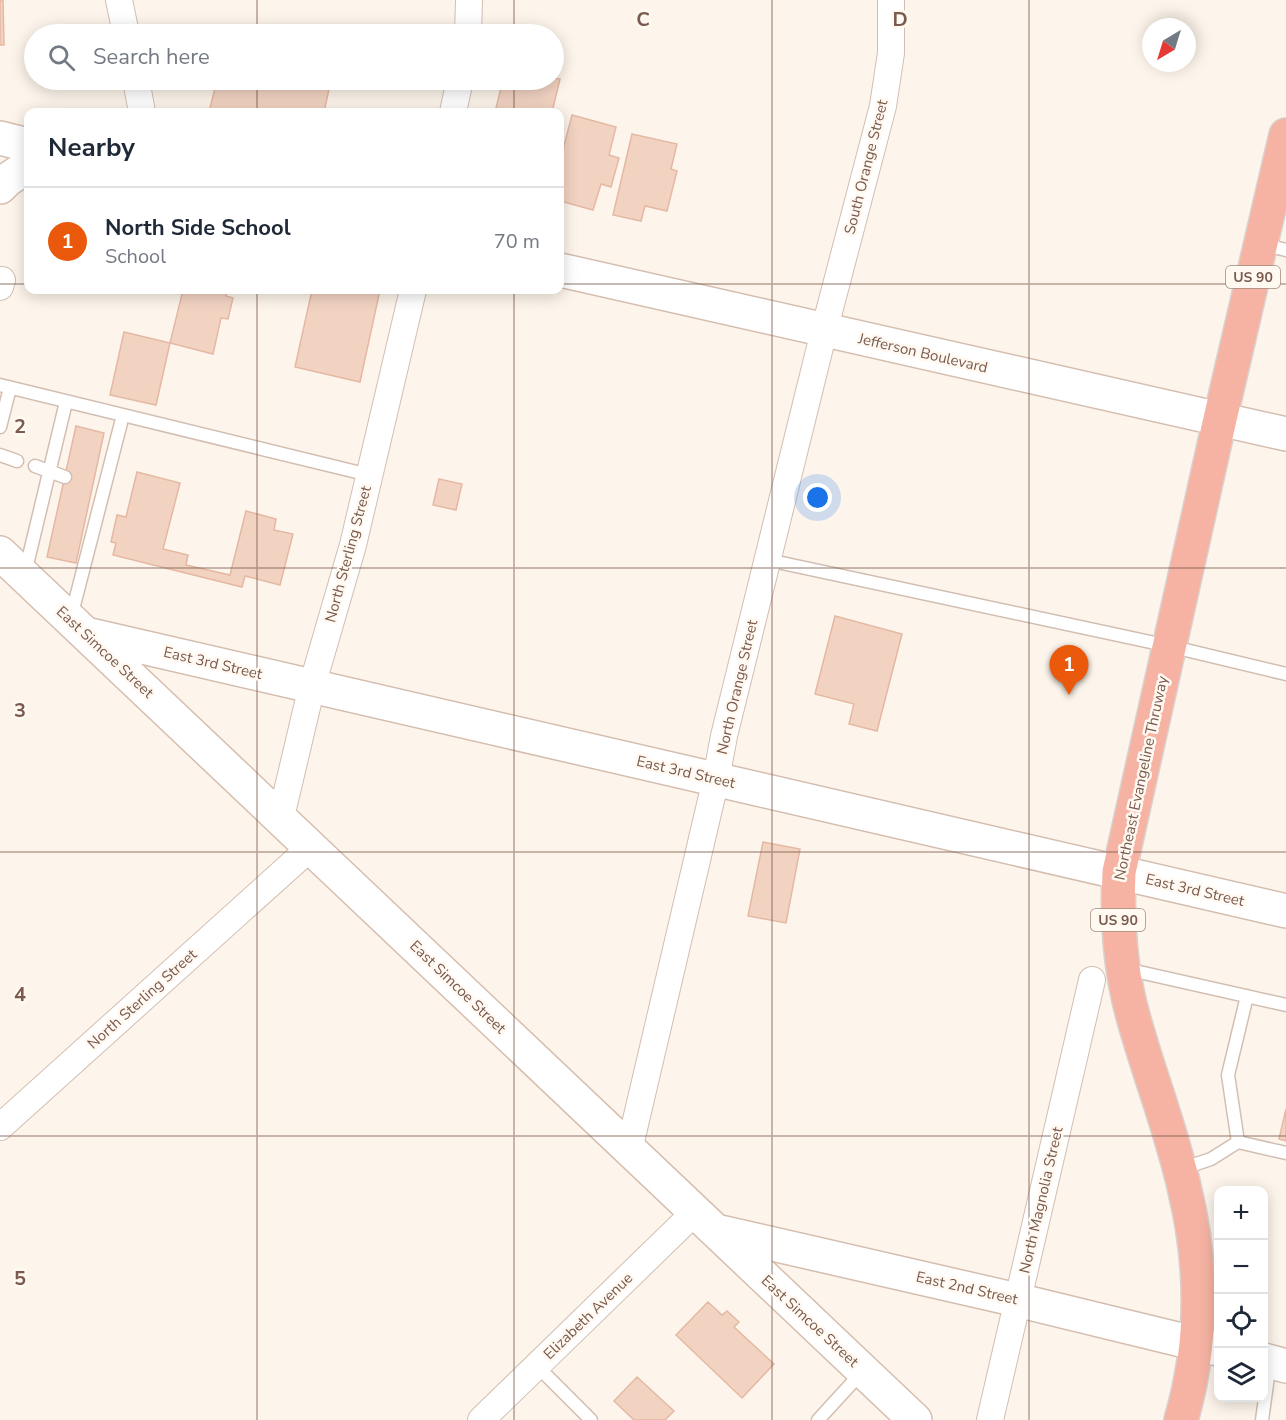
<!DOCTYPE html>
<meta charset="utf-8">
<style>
:root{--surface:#fff;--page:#f6f6f7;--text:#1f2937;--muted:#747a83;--line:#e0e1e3;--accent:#ea580c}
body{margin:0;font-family:"Nunito Sans",sans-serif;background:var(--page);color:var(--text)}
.controls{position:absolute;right:18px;bottom:18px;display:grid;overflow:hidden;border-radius:12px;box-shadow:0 3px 15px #0003}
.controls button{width:54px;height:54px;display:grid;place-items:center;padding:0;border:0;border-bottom:2px solid var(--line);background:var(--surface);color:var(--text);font:30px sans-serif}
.compass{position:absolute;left:1142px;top:18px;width:54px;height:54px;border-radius:50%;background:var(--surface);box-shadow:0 3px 15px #0003;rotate:218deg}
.you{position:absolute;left:818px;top:498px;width:21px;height:21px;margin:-15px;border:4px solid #fff;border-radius:50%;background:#1a73e8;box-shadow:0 0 0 9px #1a73e833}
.badge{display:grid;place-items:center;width:39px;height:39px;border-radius:50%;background:var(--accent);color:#fff;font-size:20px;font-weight:700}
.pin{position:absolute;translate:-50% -50px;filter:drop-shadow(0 2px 3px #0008)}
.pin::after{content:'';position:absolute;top:32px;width:21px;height:18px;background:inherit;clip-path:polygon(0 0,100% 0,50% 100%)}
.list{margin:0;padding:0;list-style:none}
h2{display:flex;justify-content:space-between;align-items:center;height:78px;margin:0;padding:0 24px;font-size:26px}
h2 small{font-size:20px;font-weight:400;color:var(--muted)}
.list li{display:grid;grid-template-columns:39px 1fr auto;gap:18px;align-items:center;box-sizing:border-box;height:108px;padding:0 24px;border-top:2px solid var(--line)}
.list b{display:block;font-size:22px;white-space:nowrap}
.list p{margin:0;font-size:20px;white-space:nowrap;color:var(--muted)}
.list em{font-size:20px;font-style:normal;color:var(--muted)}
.icon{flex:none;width:33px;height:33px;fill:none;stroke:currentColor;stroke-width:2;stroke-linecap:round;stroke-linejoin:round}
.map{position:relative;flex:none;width:1286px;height:1420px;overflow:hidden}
.search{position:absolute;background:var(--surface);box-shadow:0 3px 15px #0003;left:24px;top:24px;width:540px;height:66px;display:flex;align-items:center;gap:15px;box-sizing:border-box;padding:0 21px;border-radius:33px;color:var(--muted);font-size:22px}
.panel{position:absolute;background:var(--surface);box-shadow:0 3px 15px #0003;left:24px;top:108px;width:540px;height:186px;border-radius:12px}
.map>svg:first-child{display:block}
.building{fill:#f2d3c2;stroke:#e5b8a3;stroke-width:1.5}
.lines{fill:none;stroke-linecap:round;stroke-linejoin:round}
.lane-casing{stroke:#d2beb2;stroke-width:15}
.street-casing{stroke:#d2beb2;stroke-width:28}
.secondary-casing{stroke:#d5beaf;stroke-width:36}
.highway-casing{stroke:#d9d1cd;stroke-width:36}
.lane{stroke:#fff;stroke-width:12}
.street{stroke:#fff;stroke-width:26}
.secondary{stroke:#fff;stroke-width:33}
.highway{stroke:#f6b3a3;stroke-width:33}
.grid{fill:none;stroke:#795a4d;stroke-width:1.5;stroke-opacity:0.55}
.labels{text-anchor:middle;stroke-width:5;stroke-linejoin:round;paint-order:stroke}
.shield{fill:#fff9f2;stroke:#a18a7e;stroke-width:1.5}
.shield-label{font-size:14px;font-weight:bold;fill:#795a4d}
.street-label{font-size:15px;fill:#795a4d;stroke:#fff9f2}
.grid-label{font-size:20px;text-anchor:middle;font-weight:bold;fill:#795a4d;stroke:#fff9f2;stroke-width:5;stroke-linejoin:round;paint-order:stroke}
</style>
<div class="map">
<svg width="1286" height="1420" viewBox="0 0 1286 1420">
<rect width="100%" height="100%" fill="#fdf5eb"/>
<path class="building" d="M0,0h3l1,45h-4z
M554,78l6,1 -8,33h-57l8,-32h51z
M217,80h114l-7,32h-115z
M572,115l44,12 -7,28 10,3 -8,29 -10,-3 -8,26 -33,-9v-40z
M632,134l45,10 -6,25 6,2 -10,40 -22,-5 -4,15 -28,-6z
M183,290h44l-1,6 7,2 -5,21 -7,-1 -8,36 -43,-11z
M312,290h68l-20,92 -65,-15z
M124,332l46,11 -14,62 -46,-10z
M76,426l28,7 -28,130 -29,-6z
M137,472l43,11 -17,66 25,6 -2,10 44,10 16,-64 30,8 -2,11 19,4 -13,51 -35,-9 -3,11 -129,-32 3,-12 -5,-1 6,-27 9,2z
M439,479l23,5 -6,26 -23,-5z
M835,616l67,18 -25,97 -28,-7 5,-20 -39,-10z
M763,842l37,7 -14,74 -38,-7z
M1286,1109v32l-7,-2z
M708,1302l14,13 5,-4 12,11 -5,5 40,37 -32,34 -66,-63z
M637,1377l37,34 -9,9h-31l-20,-19z"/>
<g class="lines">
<g class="lane-casing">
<path id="lane" d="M1261,244l25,6
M0,385l369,90
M0,427l10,-39
M0,455l17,6
M35,466l30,11
M768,560l401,86 117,28
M25,573l41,-171
M71,617l52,-202
M1126,969l160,36
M1238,1142l-10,-67 19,-79
M1181,1169l30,-10 27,-17 48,11
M537,1366l54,54
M818,1420l44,-48
M1262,1420l8,-58"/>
</g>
<g class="street-casing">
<path id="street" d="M119,0l7,34
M468,34l1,-34
M136,80l6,32
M453,112l7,-32
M0,287l2,-7
M281,817l31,-131 41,-141 60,-255
M0,1127l311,-280
M629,1150l87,-371 8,-43 100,-405 59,-225 8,-53v-53
M481,1420l214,-208
M990,1420l102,-440"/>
</g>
<g class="secondary-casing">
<path id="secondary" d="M0,138l28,7
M0,187l7,-7 21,-14
M560,270l726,164
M0,553l915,867
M86,634l1200,277
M716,1231l301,69 201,49
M1264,1360l22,6"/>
</g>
<g class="highway-casing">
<path id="highway" d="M1181,1420c22,-75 22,-154 4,-229 -13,-60 -36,-116 -52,-175 -13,-46 -16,-96 -14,-144l101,-453 66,-284"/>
</g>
<use href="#lane" class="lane"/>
<use href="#street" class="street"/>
<use href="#secondary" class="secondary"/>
<use href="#highway" class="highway"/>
</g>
<path class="grid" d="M257,0v34M514,0v34M772,0v1420M1029,0v1420M257,80v32M514,80v32M0,284h28M560,284h726M257,290v1130M514,290v1130M0,568h1286M0,852h1286M0,1136h1286"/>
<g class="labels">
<g class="shield">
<rect x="1226" y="266" width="54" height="22" rx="4.5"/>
<rect x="1091" y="909" width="54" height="22" rx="4.5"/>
</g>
<g class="shield-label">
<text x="1253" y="282">US 90</text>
<text x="1118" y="925">US 90</text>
</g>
<g class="street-label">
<text transform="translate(866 167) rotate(-76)" y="5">South Orange Street</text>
<text transform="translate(923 353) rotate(13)" y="5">Jefferson Boulevard</text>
<text transform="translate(348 554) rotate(-75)" y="5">North Sterling Street</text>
<text transform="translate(105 652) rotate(43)" y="5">East Simcoe Street</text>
<text transform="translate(213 663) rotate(13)" y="5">East 3rd Street</text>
<text transform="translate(737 687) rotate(-77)" y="5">North Orange Street</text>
<text transform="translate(686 772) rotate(13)" y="5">East 3rd Street</text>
<text transform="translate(1141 778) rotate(-78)" y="5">Northeast Evangeline Thruway</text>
<text transform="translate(1195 890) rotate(13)" y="5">East 3rd Street</text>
<text transform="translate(458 987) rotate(44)" y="5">East Simcoe Street</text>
<text transform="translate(142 999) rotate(-42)" y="5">North Sterling Street</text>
<text transform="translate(1041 1200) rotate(-77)" y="5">North Magnolia Street</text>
<text transform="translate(967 1288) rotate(13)" y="5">East 2nd Street</text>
<text transform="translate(588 1316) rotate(-44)" y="5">Elizabeth Avenue</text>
<text transform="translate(810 1321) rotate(43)" y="5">East Simcoe Street</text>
</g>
</g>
<g class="grid-label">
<text x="643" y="26">C</text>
<text x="900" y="26">D</text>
<text x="20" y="433">2</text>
<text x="20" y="717">3</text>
<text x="20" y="1001">4</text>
<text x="20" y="1285">5</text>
</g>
</svg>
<div class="controls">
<button>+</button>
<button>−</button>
<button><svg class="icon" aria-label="locate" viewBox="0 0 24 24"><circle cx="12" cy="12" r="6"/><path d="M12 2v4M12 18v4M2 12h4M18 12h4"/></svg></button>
<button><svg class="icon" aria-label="layers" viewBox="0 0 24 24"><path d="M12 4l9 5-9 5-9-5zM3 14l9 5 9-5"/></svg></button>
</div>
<svg class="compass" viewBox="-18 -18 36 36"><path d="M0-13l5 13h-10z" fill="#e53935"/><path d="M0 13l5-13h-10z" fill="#747a83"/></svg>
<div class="you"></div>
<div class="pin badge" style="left:1069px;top:695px">1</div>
<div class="search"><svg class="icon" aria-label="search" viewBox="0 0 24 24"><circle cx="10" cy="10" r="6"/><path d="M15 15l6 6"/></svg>Search here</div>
<section class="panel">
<h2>Nearby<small></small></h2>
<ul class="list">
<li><span class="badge">1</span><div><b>North Side School</b><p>School</p></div><em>70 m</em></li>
</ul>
</section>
</div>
